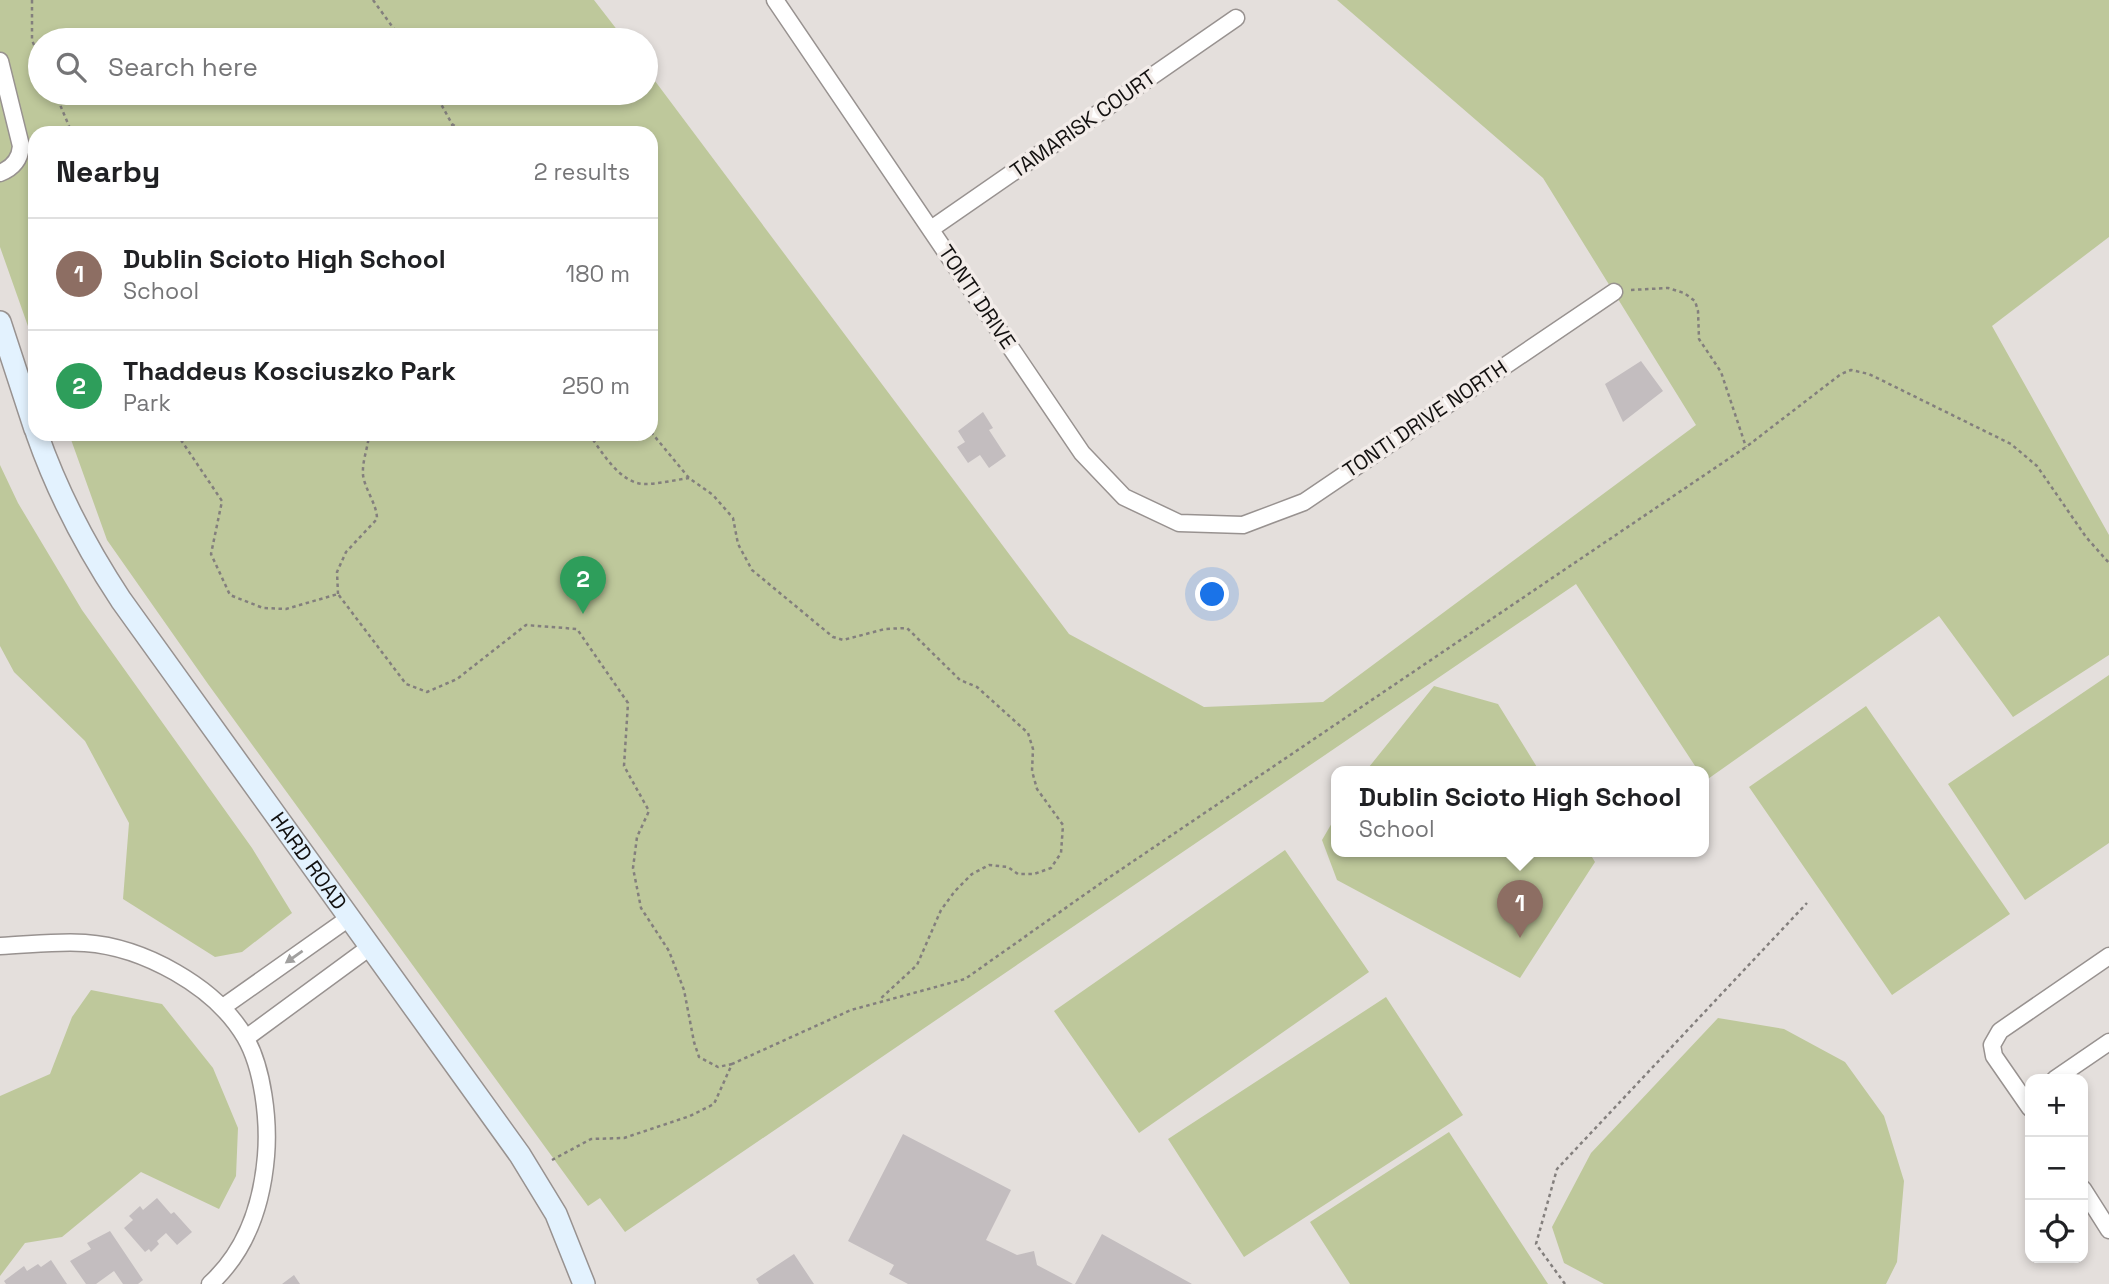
<!DOCTYPE html>
<meta charset="utf-8">
<style>
:root{--surface:#fff;--page:#f6f6f6;--text:#202124;--muted:#757577;--line:#e0e0e0;--accent:#111827}
body{margin:0;font-family:"Space Grotesk",sans-serif;background:var(--page);color:var(--text)}
.controls{position:absolute;right:21px;bottom:21px;display:grid;overflow:hidden;border-radius:14px;box-shadow:0 4px 10px #0003}
.controls button{width:63px;height:63px;display:grid;place-items:center;padding:0;border:0;border-bottom:2px solid var(--line);background:var(--surface);color:var(--text);font:35px sans-serif}
.you{position:absolute;left:1213px;top:595px;width:24px;height:24px;margin:-18px;border:5px solid #fff;border-radius:50%;background:#1a73e8;box-shadow:0 0 0 10px #1a73e833}
.badge{display:grid;place-items:center;width:46px;height:46px;border-radius:50%;background:var(--accent);color:#fff;font-size:23px;font-weight:700}
.pin{position:absolute;translate:-50% -58px;filter:drop-shadow(0 2px 4px #0008)}
.pin::after{content:'';position:absolute;top:37px;width:24px;height:21px;background:inherit;clip-path:polygon(0 0,100% 0,50% 100%)}
.popup{position:absolute;left:1331px;top:766px;width:378px;height:91px;box-sizing:border-box;display:grid;place-content:center;border-radius:14px;background:var(--surface);filter:drop-shadow(0 2px 5px #0005);font-size:23px;white-space:nowrap;color:var(--muted)}
.popup b{font-size:26px;color:var(--text)}
.popup::after{content:'';position:absolute;left:50%;top:100%;margin-left:-14px;border:14px solid transparent;border-top-color:var(--surface)}
.list{margin:0;padding:0;list-style:none}
h2{display:flex;justify-content:space-between;align-items:center;height:91px;margin:0;padding:0 28px;font-size:30px}
h2 small{font-size:23px;font-weight:400;color:var(--muted)}
.list li{display:grid;grid-template-columns:46px 1fr auto;gap:21px;align-items:center;box-sizing:border-box;height:112px;padding:0 28px;border-top:2px solid var(--line)}
.list b{display:block;font-size:26px;white-space:nowrap}
.list p{margin:0;font-size:23px;white-space:nowrap;color:var(--muted)}
.list em{font-size:23px;font-style:normal;color:var(--muted)}
.icon{flex:none;width:38px;height:38px;fill:none;stroke:currentColor;stroke-width:2;stroke-linecap:round;stroke-linejoin:round}
.map{position:relative;flex:none;width:2109px;height:1284px;overflow:hidden}
.search{position:absolute;background:var(--surface);box-shadow:0 4px 10px #0003;left:28px;top:28px;width:630px;height:77px;display:flex;align-items:center;gap:18px;box-sizing:border-box;padding:0 24px;border-radius:38px;color:var(--muted);font-size:26px}
.panel{position:absolute;background:var(--surface);box-shadow:0 4px 10px #0003;left:28px;top:126px;width:630px;height:315px;border-radius:21px}
.map>svg:first-child{display:block}
.green{fill:#bec89b}
.building{fill:#c3bdbf}
.lines{fill:none;stroke-linecap:round;stroke-linejoin:round}
.street-casing{stroke:#989290;stroke-width:19}
.secondary-casing{stroke:#989290;stroke-width:24}
.path{stroke:#837f7d;stroke-width:2.5;stroke-dasharray:3.5 3.5;stroke-linecap:butt}
.street{stroke:#fff;stroke-width:16}
.secondary{stroke:#e3f2fe;stroke-width:21}
.oneway{fill:#a1a09f}
.labels{text-anchor:middle;stroke-width:7;stroke-linejoin:round;paint-order:stroke}
.street-label{font-size:21px;fill:#131110;stroke:#f2ece9}
</style>
<div class="map">
<svg width="2109" height="1284" viewBox="0 0 2109 1284">
<rect width="100%" height="100%" fill="#e4dfdc"/>
<path class="green" d="M0,0h594l31,40h-585v53h606v-24l423,565 135,73 119,-5 373,-277 -153,-247 -206,-178h772v237l-117,89 117,209v120l-96,62 -74,-101 -234,165 -1,-9h-5l-123,-188 -951,648 -25,-34 -12,8 -380,-522 -101,-144 -38,-106h582v-301h-616v213l-35,-99z
M0,465l18,38 64,107 170,238 40,65 -50,39 -27,5 -92,-58 6,-76 -44,-82 -71,-69 -14,-26z
M2109,675v168l-84,57 -77,-116z
M1434,686l64,18 42,68h-175z
M1866,706l144,208 -118,81 -143,-208z
M1336,816v36h253l6,10 -75,116 -183,-98 -15,-40z
M1285,850l84,122 -230,161 -85,-122z
M91,990l71,14 51,64 25,60 -2,48 -17,33 -78,-37 -79,65 -37,6 -25,33v-180l50,-22 22,-57z
M1386,997l77,118 -219,142 -76,-118z
M1718,1018l66,11 61,33 39,54 20,65 -7,81 -11,22h-282l-40,-21 -12,-36 39,-74z
M1449,1132l99,152h-198l-40,-62z"/>
<path class="building" d="M1641,361l22,30 -40,31 -18,-38z
M983,412l10,16 -4,2 17,26 -17,12 -9,-13 -12,8 -11,-16 8,-5 -7,-11z
M903,1134l108,56 -25,50 31,15 17,-4 3,14 36,19h-165l-19,-10 5,-9 -46,-24z
M157,1198l14,16 3,-2 18,20 -15,13 -11,-12 -9,8 2,3 -8,8 -2,-3 -4,3 -21,-24 9,-8 -4,-4 11,-10 3,4z
M110,1231l33,49 -5,4h-15l-9,-13 -18,13h-10l-16,-23 21,-12 -4,-6z
M1102,1234l90,50h-117z
M794,1254l20,30h-55l-3,-5z
M51,1260l16,24h-61l-2,-3 20,-15 3,5 11,-7 3,3z
M294,1275l6,9h-18z"/>
<g class="lines">
<g class="street-casing">
<path id="street" d="M775,0l307,453 42,44 55,26 64,2 61,-23 310,-210
M0,61l21,85c-1,13 -8,22 -21,27
M931,229l305,-211
M0,946c28,-1 57,-5 85,-3 58,4 130,43 160,94 18,31 24,83 21,119 -4,48 -20,95 -56,128
M223,1007l126,-89
M246,1038l124,-91
M2055,1079l54,-37
M2030,1108l-36,-52 -2,-11 8,-14 109,-75
M2083,1189l26,41"/>
</g>
<g class="secondary-casing">
<g id="secondary">
<path d="M0,322l35,107"/>
<path id="s1" d="M37,434c21,60 49,113 84,166l399,555 36,59 28,70"/>
</g>
</g>
<path class="path" d="M32,0v40l8,20
M373,0l29,40
M55,93l17,40
M435,93l17,31 14,9
M452,124l1,9
M1631,290l37,-2 16,5 11,8 3,10 1,28 22,33 25,75
M651,432l38,46 24,17 20,23 5,26 14,26 81,67 10,3 42,-11 22,-1 53,52 17,7 51,46 5,16 -1,22 5,18 26,36 -2,28 -10,15 -17,6h-16l-10,-7 -19,-2 -17,9 -17,17 -14,19 -24,55 -38,35
M177,434l45,67 -11,53 19,41 33,13 23,1 52,-15 68,90 21,8 30,-13 69,-54 51,4 51,74 -4,63 25,45 -12,26 -4,31 8,40 28,43 15,39 10,52 5,15 19,10 14,-3
M589,434c13,18 31,50 56,50 14,0 30,-4 44,-6
M338,594l-1,-22 9,-20 31,-33c0,-15 -12,-29 -14,-44 -1,-14 5,-27 6,-41
M552,1160l39,-21 33,-1 66,-22 24,-12 18,-40 119,-54 114,-31 136,-96 645,-436 95,-73 10,-4 18,4 142,70 26,22 49,71 23,26
M1565,1284l-29,-40 21,-75 250,-266"/>
<use href="#street" class="street"/>
<use href="#secondary" class="secondary"/>
</g>
<defs><path id="oneway-solid" d="M-6-.8H1V-3.2L6.5 0L1 3.2V.8H-6Z" transform="scale(1.75)"/></defs>
<use class="oneway" href="#oneway-solid" transform="translate(294 957) rotate(145)"/>
<g class="labels">
<g class="street-label">
<text transform="translate(1083 124) rotate(-35)" y="7">TAMARISK COURT</text>
<text transform="translate(977 297) rotate(56)" y="7">TONTI DRIVE</text>
<text transform="translate(1425 419) rotate(-34)" y="7">TONTI DRIVE NORTH</text>
<text dy="7" stroke="none"><textPath href="#s1" startOffset="508">HARD ROAD</textPath></text>
</g>
</g>
</svg>
<div class="controls">
<button>+</button>
<button>−</button>
<button><svg class="icon" aria-label="locate" viewBox="0 0 24 24"><circle cx="12" cy="12" r="6"/><path d="M12 2v4M12 18v4M2 12h4M18 12h4"/></svg></button>
</div>
<div class="you"></div>
<div class="pin badge" style="left:1520px;top:938px;background:#8d6e63">1</div>
<div class="popup"><b>Dublin Scioto High School</b>School</div>
<div class="pin badge" style="left:583px;top:614px;background:#2e9e5b">2</div>
<div class="search"><svg class="icon" aria-label="search" viewBox="0 0 24 24"><circle cx="10" cy="10" r="6"/><path d="M15 15l6 6"/></svg>Search here</div>
<section class="panel">
<h2>Nearby<small>2 results</small></h2>
<ul class="list">
<li><span class="badge" style="background:#8d6e63">1</span><div><b>Dublin Scioto High School</b><p>School</p></div><em>180 m</em></li>
<li><span class="badge" style="background:#2e9e5b">2</span><div><b>Thaddeus Kosciuszko Park</b><p>Park</p></div><em>250 m</em></li>
</ul>
</section>
</div>
